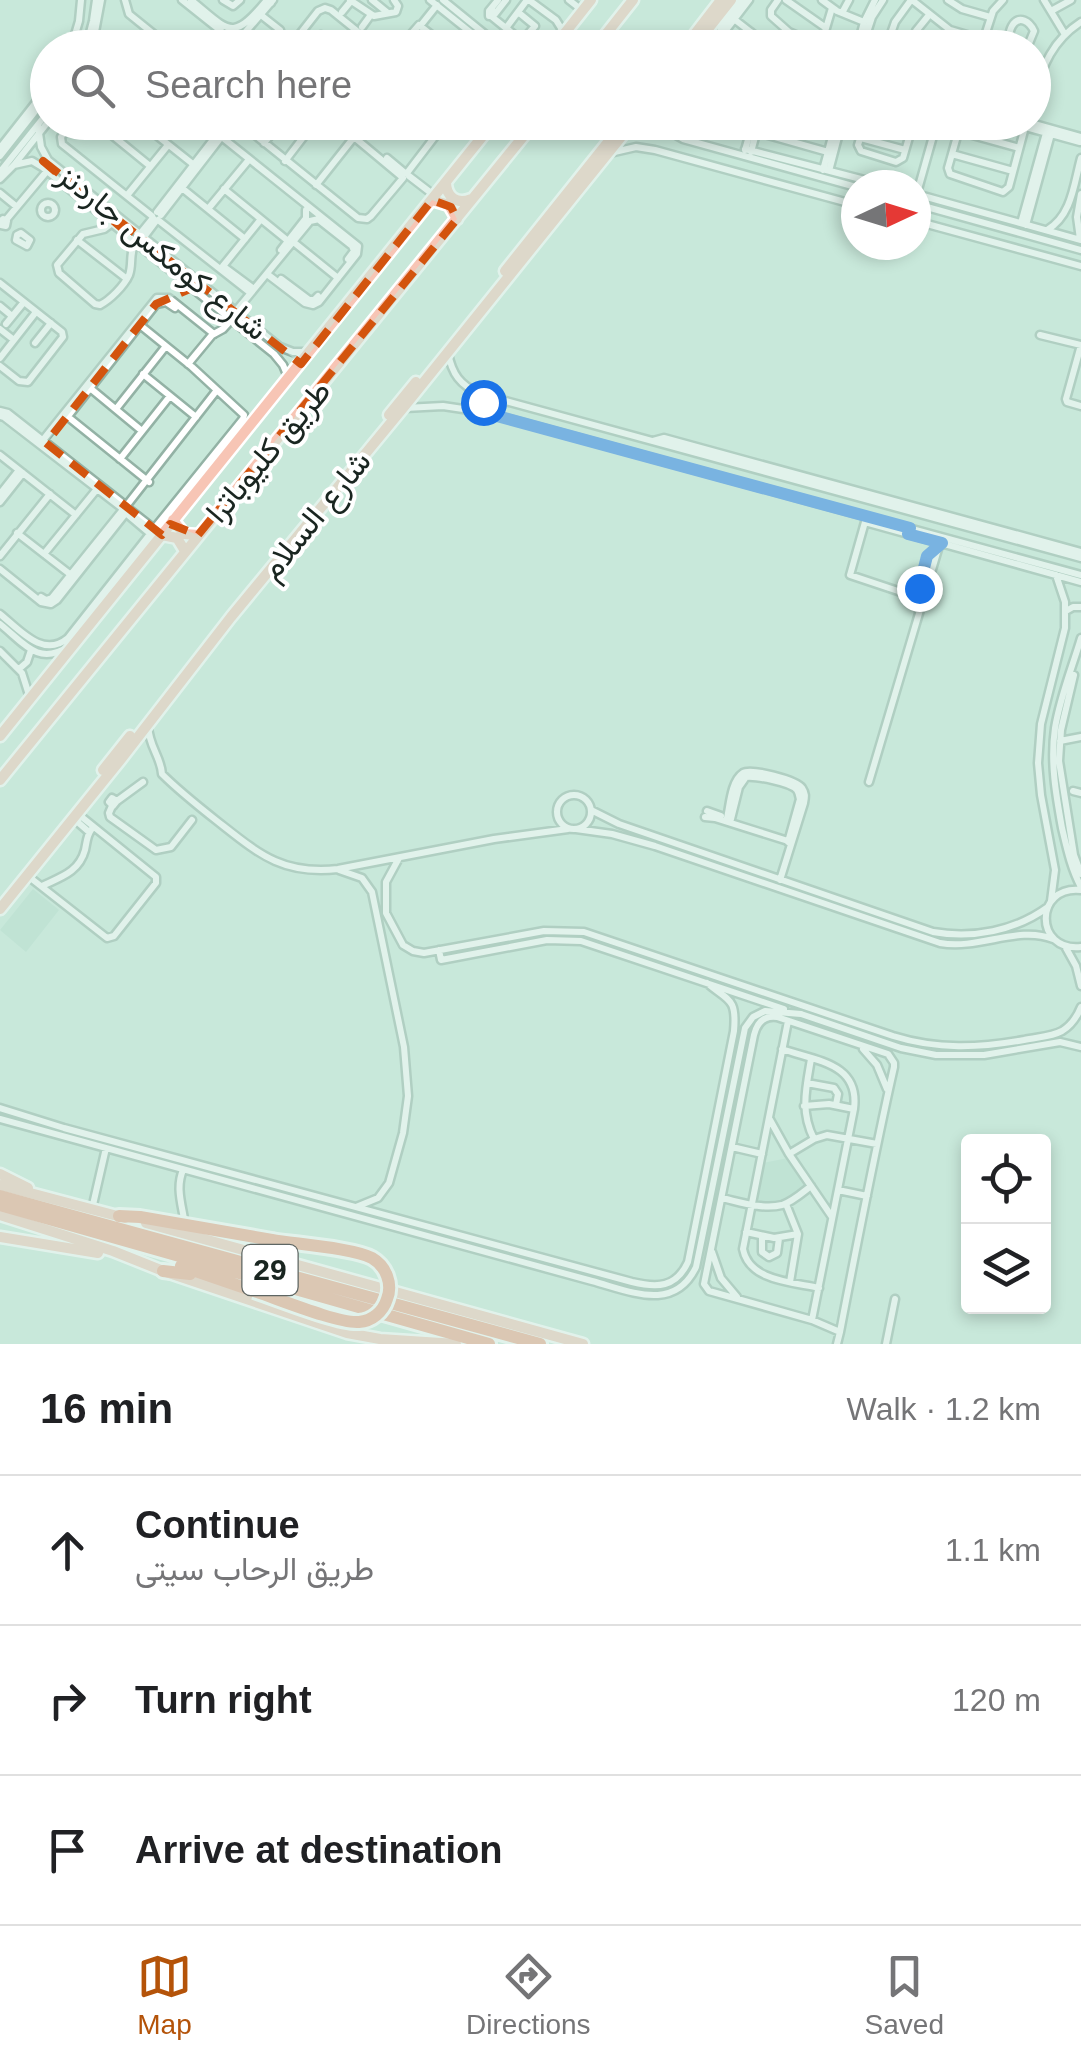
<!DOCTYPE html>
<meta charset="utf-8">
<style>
:root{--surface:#fff;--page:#f2f2f2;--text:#202124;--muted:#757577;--line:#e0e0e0;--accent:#b45309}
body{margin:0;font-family:Arial,Vazirmatn,sans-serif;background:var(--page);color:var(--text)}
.controls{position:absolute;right:30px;bottom:30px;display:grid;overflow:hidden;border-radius:10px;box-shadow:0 5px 15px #0003}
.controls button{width:90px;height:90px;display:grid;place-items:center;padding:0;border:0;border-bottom:2px solid var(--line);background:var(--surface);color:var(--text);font:50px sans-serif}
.compass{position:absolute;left:841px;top:170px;width:90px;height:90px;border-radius:50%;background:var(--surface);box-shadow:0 5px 15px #0003;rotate:86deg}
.stop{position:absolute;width:30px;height:30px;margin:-22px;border:8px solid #1a73e8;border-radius:50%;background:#fff}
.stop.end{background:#1a73e8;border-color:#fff;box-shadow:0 2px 10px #0008}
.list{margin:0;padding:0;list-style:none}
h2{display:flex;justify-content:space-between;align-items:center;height:130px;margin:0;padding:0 40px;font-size:42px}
h2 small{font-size:32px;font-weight:400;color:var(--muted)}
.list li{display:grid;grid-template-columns:65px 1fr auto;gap:30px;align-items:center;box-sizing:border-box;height:150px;padding:0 40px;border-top:2px solid var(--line)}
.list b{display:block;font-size:38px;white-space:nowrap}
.list p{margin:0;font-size:32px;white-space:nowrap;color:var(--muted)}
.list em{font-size:32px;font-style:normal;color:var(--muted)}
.icon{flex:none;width:55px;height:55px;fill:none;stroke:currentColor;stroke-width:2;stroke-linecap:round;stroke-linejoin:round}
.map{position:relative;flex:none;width:1081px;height:1344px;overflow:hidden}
.search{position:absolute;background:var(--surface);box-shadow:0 5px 15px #0003;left:30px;right:30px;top:30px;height:110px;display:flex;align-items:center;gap:25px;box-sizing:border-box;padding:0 35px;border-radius:55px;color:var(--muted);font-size:38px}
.sheet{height:580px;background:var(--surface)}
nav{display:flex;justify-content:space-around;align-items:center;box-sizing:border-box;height:140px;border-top:2px solid var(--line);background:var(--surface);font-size:28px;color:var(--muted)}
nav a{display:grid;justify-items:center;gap:5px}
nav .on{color:var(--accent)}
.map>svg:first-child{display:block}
.built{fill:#b5decd}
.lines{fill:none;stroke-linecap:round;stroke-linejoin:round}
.minor-casing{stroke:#93b2a5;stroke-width:11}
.major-casing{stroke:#fff;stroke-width:15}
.highway-casing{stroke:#fff;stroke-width:18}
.minor{stroke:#fff;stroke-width:6}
.major{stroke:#f7c5b5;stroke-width:10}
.highway{stroke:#f19f84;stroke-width:12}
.highway-bridge-casing{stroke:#fff;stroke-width:18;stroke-linecap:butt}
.highway-bridge{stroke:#f19f84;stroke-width:12}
.route{stroke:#1a73e8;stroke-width:12}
.marked{fill:none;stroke:#d3540e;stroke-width:8;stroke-dasharray:20 12;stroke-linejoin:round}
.labels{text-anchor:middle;stroke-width:8;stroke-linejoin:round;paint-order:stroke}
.shield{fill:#fff;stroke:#5e6663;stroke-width:2.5}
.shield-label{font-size:30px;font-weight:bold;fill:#192520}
.street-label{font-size:32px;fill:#192520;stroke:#fff}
</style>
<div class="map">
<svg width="1081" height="1344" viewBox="0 0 1081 1344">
<rect width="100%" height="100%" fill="#c8e8da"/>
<path class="built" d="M33,889l26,21 -33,42 -26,-22z
M788,1158l17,30 -20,14 -13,2 -12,-1 -3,-5 6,-35z"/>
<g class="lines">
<g class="minor-casing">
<path id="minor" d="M125,0l4,14 42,34
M182,0l54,43 37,-43
M191,0c38,31 41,43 76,0l4,3
M223,0l10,6 7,-6
M350,0l24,16 22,-4 2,-6 -4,-6
M372,0l16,13
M430,0l60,48
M443,0l59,48
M529,0l27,20 8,13
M569,0l14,11
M778,0l-7,10v6l18,16 32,14
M786,0l40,28
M822,0l15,11 27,11
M912,0l38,30 34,10
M948,0l14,9 28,8
M1044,0l20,33
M489,11v5l5,-1 -1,-4h-4l9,-11
M1051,11l20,-11
M342,12l9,-11
M842,13l7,-13
M495,14l11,-14
M261,15l19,15
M491,16l31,25 13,-15 -17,-14
M734,19l37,29
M421,25l16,-20
M362,27l8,-11
M506,28l21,-28
M916,33l19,15
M824,35l34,8
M821,45l11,-37
M71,48l8,-27 2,-21
M86,48l7,-27 3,-21
M92,48l9,-48
M289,48l29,-37 7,-3 6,2 47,38
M309,48l9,-12
M318,48l6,-10 -3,-3 -3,1
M343,48l14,-17
M399,48l20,-23 29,23
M458,48l12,-16
M715,48l6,-20 21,-28
M720,48l6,-18 23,-30
M742,48l9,-16
M857,48l7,-26 11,-22
M862,48l10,-31 11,-17
M886,48l9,-26 16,-22
M910,48l6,-17 13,-16
M981,48l12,-37 10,-11
M1006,48c2,-7 3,-17 6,-22 7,-12 18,-4 22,5l-7,17
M1034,97c8,-31 19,-57 47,-75
M72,122l-11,15 1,7 90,72
M96,122l54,44
M140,122l54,43
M203,122l155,124 -1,8 -38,48 -6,3 -8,-2 -38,-29
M239,122l119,96 9,1 4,-3 32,-38
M472,122l14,11
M664,122l10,12 9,5 173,48
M808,122l26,8
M865,122l-7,23 3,6 35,11 7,-4 9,-31
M893,122l41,11
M961,122l-13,46 2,6 53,18 6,-5 16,-60
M1007,122l73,20
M1027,122l54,15
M38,126l3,21 7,13 232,187 13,5h16
M275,130l6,2 8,-10
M958,131l61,17
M757,132l71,20
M111,135l10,-13
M354,137l48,40
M861,138l44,12
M264,143l17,-21
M0,148l48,-61
M745,149l139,36
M745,150l8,-28
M751,152l8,-30
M610,153l26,-6 19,3 201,55
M952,154l61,17
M0,156l48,-61
M387,158l18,15
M285,161l30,-39
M14,165l18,-4 10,6 232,187 9,11 6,14
M823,170l13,-48
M829,171l13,-49
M0,172l48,-60
M407,173l39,-51
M409,176l26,20
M0,179l14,-14 34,-43
M316,185l50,-63
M182,188l63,51
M224,189l64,52
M0,193l17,14
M129,193l39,-48
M917,193l20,-71
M916,194l165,46
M41 210a7 7 0 1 1 14 0a7 7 0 1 1-14 0Z
M916,204l165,46
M208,209l39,-47
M157,212l58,-75
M161,215l58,-75
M6,220l41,-49
M158,220l90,71
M319,220l33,26 2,5 -6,8
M916,221l165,45
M0,222l3,-3 4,2 -1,5 -5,-1
M112,223l-8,6 -21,5 -26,31 2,8 36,31 5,1c10,-5 24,-19 29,-30 4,-11 0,-20 6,-34
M1021,223l25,-90
M1026,225l25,-91
M1047,230c25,-14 27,-47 34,-72
M21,233l9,7 -3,6 -11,-6 1,-5z
M140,234l13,-16
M144,237l12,-16
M1080,239l-3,-22 4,-23
M77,240l50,39
M291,240l47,38
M281,250l25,-32v-8
M223,266l38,-47
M224,267l27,20
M281,279l28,21h5l4,-4
M0,283l62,49 1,5 -35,45 -9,-1 -19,-15
M0,306l12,10
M236,311l74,-90 9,-2
M6,324l18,-22
M140,325l52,42 52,48 -1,4 -89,110
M0,329l14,11
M1040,335l41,10
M35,343l16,-20
M1081,345l-15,54 1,3 14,4
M448,353c4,21 12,32 32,41l601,164
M0,358l36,-46
M188,364l24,-29 11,-6 9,-10
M143,374l53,43
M90,388l52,43
M405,408l38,-2 40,6 598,163
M116,409l50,-63
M0,411l8,2 117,92
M69,415l87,-111 10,-2 9,6
M0,416l4,1 118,91
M67,416l82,66
M43,440l114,-142h12l45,36
M653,441l11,-3 417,114
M0,455l76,60
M120,459l50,-63
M0,494l19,-24
M0,502l23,-29
M127,505l90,-115
M130,510l32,25
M127,514l26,22
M17,533l54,42
M938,547c-19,12 -10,38 -28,48l-60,-20 15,-53 216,60
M44,554l53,-65
M0,556l50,-62
M0,569l41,33 10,2 6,-4 68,-86
M41,597l5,3 6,-2 70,-87
M1066,611l7,-4h8
M0,614c20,16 43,45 68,24l82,-104
M0,624c23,18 37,42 68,23
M1081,638c-9,30 -21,59 -26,90 -5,34 1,67 7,100 5,21 9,40 19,59
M0,651l22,22 8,25
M19,669l8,-7 4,-12
M1074,675l-13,55 -2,31 15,94 7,19
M148,726c1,21 13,31 14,48 17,17 36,32 55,47 42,33 65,54 121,48l156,-30 74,-10
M1060,741l21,-4
M869,782l70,-236
M1073,791l8,2
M557 812a17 17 0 1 1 34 0a17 17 0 1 1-34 0Z
M112,798l5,3 -4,5 -4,-4z
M117,801l26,-19
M112,806l-3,7 1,4 46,33 15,-3 21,-27
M591,810l28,14 314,108c40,7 82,-1 115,-25
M707,811l14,5
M705,817l10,1 73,23
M73,818l16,14
M727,818c3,-13 4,-37 16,-45 8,-5 54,7 59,15 4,6 3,9 2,15l-24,77
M731,819l8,-32 7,-10c10,-1 44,5 51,13 2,3 2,6 3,9l-12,43
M576,829l36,5 43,12 285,97c40,7 78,-18 113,-4
M399,858l-13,24v31l17,32 10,6 11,2 120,-22 40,1 309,104c45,14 86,12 131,4 13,-3 27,-3 38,-9 10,-6 15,-14 19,-24
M339,870l23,8 10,14 32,155 4,49 -5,37 -14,50 -11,15 -22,9
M28,876l79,62 7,-2 42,-53v-6l-78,-63
M42,886c19,-9 37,-14 43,-36 2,-10 2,-15 8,-23
M1081,890c-47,-5 -47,62 0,57
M1051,901l4,-31 -14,-75 -3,-32 3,-39 24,-96v-26l-9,-27
M1066,948l10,18 5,20
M439,950l2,10 106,-20 34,1 203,68
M801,1014l100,34 35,7h48l76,-13 21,5
M788,1021l-45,228c6,32 49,33 76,39
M782,1049c34,12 78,14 72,60l-42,211
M863,1049l14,16 10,24
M811,1059c-5,29 -11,53 3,80
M807,1083l27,5 4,6 -2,11
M804,1106l25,-2 25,5
M0,1108l64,20 568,154c25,6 44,6 56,-20l46,-231c3,-34 -6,-30 -27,-48
M769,1118l20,36 43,63
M0,1119l592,162c38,10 82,32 104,-14l49,-239 8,-11 12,-6 36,3
M732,1147l30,7
M789,1154l25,-15 13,-4 50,9
M183,1170c-8,19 0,37 2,56
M838,1190l29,6
M722,1198c18,4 41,12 60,7 10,-3 20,-12 29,-19
M786,1204l12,30 -8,48
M92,1209l14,-61
M746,1232l28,6 24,-4
M762,1237v15l7,5 8,-4 2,-15
M712,1252l9,26 16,19
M837,1344l3,-12c17,-88 34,-177 54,-265v-4l-6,-9 -111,-37c-13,-2 -20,6 -23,18l-50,249 5,7 103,29 28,12
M886,1344l9,-45"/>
</g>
<g class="major-casing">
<path id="major" d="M553,48l38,-48
M595,48l38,-48
M684,48l37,-48
M693,48l38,-48
M446,182c0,15 11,23 25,17
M432,200l17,5 8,14
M505,271l119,-149
M389,415l27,-33
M173,520l11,14 14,1
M162,535l15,3 8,13
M0,736l494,-614
M103,770l27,-34
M0,780l535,-658
M0,909l121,-150 110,-142 172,-209 230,-286
M0,1174l28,14
M0,1185l125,33
M0,1215l113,36 50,20 184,62 33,6 76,5
M146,1223l437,121
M0,1237l98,16"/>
</g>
<g class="highway-casing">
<path id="highway" d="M0,1196l540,148
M0,1205l489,139
M119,1216l21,1 132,23
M181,1266l73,25
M163,1271l27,3"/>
</g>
<use href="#minor" class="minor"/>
<use href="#major" class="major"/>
<use href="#highway" class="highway"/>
<g class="highway-bridge-casing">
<path id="highway-bridge" d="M254,1291c22,7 85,33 105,31 13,-1 24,-10 28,-23 6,-15 -1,-33 -15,-41 -18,-10 -77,-14 -100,-18"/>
</g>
<use href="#highway-bridge" class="highway-bridge"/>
</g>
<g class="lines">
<path class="route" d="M483,402l-1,10 428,116 -2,6 34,9 -15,13 -8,32"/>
</g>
<path d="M0 0H1081V1344H0ZM43,161l258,203 131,-164 19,7 6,12 -259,316 -28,-11 -8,11 -116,-92 110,-139 36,-16z" fill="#c8e8da" fill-opacity=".55" fill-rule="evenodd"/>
<path class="marked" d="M43,161l258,203 131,-164 19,7 6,12 -259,316 -28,-11 -8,11 -116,-92 110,-139 36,-16z"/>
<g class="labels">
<rect class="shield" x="242.5" y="1245" width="55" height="50" rx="8"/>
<g class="shield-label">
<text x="270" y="1280">29</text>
</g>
<g class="street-label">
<text transform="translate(163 252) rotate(39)" y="11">شارع كومكس جاردنز</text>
<text transform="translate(268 451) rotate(-50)" y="11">طريق كليوباترا</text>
<text transform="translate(315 515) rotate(-51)" y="11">شارع السلام</text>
</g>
</g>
</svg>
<div class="controls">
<button><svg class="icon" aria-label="locate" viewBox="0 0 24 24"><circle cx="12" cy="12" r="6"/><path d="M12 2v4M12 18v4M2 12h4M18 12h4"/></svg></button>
<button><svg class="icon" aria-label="layers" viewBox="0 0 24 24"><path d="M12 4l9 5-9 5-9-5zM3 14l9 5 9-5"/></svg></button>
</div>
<svg class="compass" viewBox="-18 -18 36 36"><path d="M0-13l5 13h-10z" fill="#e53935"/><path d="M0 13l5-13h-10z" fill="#757577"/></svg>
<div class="stop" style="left:483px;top:402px"></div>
<div class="stop end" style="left:919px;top:588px"></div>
<div class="search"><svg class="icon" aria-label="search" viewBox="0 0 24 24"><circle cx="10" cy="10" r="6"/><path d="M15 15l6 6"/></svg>Search here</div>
</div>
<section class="sheet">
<h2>16 min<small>Walk · 1.2 km</small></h2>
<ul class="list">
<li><svg class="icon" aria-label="ahead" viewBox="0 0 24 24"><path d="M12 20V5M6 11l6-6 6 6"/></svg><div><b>Continue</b><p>طريق الرحاب سيتى</p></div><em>1.1 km</em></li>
<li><svg class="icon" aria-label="right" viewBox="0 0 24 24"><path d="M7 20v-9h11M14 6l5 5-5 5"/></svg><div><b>Turn right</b></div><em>120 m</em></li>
<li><svg class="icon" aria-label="arrive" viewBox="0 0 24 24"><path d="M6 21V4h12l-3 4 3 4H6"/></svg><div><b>Arrive at destination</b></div></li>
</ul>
</section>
<nav>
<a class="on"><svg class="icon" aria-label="map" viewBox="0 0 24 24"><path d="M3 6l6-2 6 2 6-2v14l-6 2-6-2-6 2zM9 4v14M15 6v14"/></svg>Map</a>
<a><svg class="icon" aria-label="directions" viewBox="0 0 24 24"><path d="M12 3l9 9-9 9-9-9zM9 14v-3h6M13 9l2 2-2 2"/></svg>Directions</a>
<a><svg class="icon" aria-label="saved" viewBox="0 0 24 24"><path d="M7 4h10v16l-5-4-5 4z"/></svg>Saved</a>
</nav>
